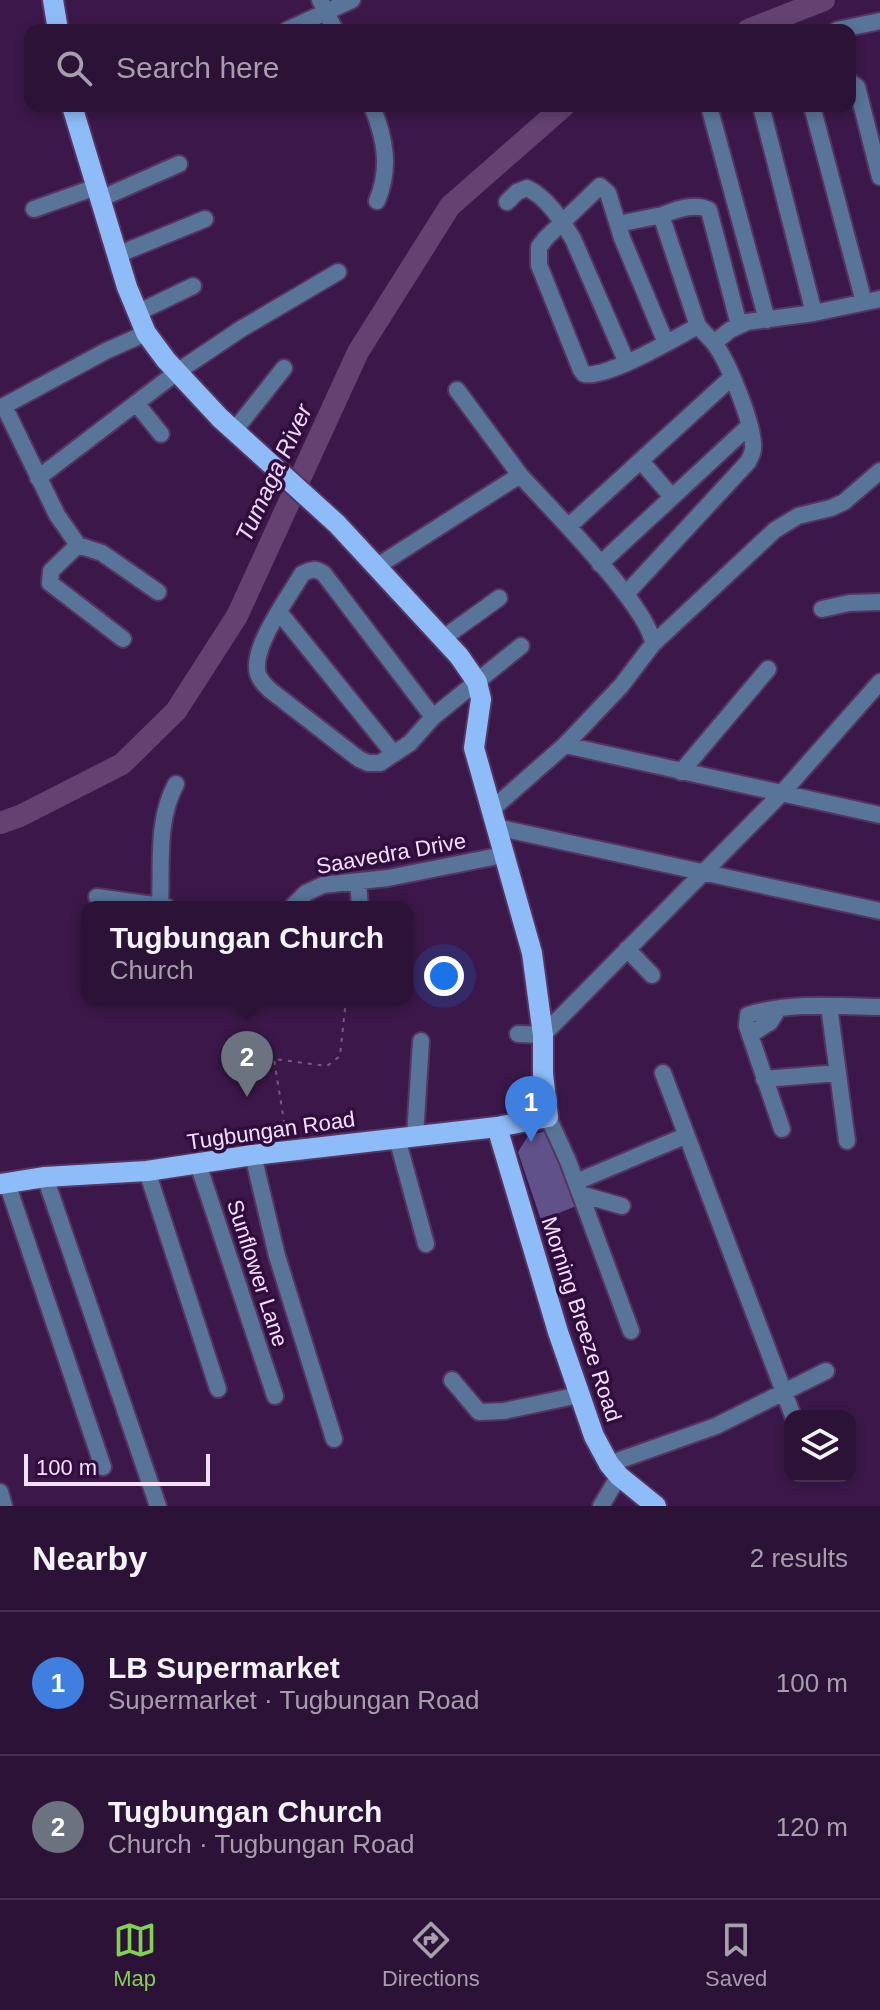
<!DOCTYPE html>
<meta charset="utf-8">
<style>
:root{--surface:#2c1237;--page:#382042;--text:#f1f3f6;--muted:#a69ead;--line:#483252;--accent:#81d050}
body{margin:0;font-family:Arial,sans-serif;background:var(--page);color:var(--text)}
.controls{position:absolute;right:24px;bottom:24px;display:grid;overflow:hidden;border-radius:16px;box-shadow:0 4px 12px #0003}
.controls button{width:72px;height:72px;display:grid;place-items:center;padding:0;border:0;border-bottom:2px solid var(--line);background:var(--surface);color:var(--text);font:40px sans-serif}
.scale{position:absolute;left:24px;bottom:20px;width:186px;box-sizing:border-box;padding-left:8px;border:4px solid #f4dffe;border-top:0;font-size:22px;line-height:28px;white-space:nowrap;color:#f4dffe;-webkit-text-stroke:6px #310d3e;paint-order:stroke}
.you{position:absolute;left:444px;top:976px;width:28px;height:28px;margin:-20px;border:6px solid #fff;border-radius:50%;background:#1a73e8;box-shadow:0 0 0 12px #1a73e833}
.badge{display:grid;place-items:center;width:52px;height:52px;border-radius:50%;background:var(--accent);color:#fff;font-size:26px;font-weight:700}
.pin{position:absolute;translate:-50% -66px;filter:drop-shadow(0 2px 4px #0008)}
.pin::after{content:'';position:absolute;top:42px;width:28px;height:24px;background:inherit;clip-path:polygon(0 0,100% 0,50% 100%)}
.popup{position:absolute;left:81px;top:901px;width:332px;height:104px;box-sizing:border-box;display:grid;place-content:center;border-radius:16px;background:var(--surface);filter:drop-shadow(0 2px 6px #0005);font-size:26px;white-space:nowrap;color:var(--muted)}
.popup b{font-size:30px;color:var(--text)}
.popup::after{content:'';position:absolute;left:50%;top:100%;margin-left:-16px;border:16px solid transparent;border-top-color:var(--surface)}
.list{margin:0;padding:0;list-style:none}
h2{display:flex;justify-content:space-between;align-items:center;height:104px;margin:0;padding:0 32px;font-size:34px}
h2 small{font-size:26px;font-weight:400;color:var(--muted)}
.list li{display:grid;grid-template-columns:52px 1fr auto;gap:24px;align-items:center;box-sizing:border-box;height:144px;padding:0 32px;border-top:2px solid var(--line)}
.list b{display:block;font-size:30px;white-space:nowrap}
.list p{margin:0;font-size:26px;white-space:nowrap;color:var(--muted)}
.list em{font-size:26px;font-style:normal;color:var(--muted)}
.icon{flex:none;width:44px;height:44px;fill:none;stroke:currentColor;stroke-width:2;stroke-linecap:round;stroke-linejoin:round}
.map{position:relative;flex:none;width:880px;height:1506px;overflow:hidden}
.search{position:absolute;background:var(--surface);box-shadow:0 4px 12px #0003;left:24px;right:24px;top:24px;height:88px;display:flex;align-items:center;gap:20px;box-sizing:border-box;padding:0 28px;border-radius:16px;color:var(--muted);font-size:30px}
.sheet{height:392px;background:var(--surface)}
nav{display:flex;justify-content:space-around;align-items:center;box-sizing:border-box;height:112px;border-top:2px solid var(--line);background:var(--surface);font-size:22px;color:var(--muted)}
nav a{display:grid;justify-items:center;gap:4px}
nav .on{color:var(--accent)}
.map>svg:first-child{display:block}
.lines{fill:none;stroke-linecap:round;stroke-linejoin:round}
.river{stroke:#634171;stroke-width:22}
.building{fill:#61518b}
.minor-casing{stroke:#553462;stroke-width:20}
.major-casing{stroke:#553462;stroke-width:24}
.path{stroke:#785a85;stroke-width:2;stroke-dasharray:4 6;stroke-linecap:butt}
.minor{stroke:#587498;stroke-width:16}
.major{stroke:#8ebcf8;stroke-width:20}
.labels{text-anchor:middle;stroke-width:7;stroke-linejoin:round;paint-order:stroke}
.street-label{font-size:22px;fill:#f4dffe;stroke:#310d3e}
.water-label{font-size:24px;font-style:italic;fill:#edd9f7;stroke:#310d3e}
</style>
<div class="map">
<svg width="880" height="1506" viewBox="0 0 880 1506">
<rect width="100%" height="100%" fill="#3b1849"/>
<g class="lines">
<path class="river" d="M748,30l76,-30
M0,823l20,-7 102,-52 54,-53 61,-95 121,-264 92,-146 114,-100"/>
</g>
<path class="building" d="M552,1129l27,76 -38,15 -23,-68 10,-16z"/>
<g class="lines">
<g class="minor-casing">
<path id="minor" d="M320,0l15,30
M287,30l65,-30
M837,30l43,-9
M850,82l7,5 23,90
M372,106c13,32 19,62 5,95
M709,106l58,214
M761,106l53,207
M812,106l52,196
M100,199l79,-35
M507,202l10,-10 10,-4c20,9 35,33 46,51l54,124
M34,209l62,-22
M660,216c14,-6 35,-14 49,-6l30,115
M618,224l39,-8 5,2 36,108
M117,255l88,-36
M137,313l56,-27
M666,343l-44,-105 -14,-45 -8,-7 -54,52 -7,9v18l42,105 3,4c23,5 91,-36 114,-48l16,17
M136,403l25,31
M4,406l53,109 21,30 -27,26 -1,12 73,56
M0,408l106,-57 40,-18
M234,431l50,-63
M641,461l31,36
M38,478l139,-106 64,-43 97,-57
M569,526l162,-148
M78,545l24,8 56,39
M600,564l149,-138
M376,567l144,-92 -63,-85
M626,594l122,-132c3,-6 6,-11 5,-18 -1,-23 -25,-83 -39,-101l16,-13 17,-8 67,-9 66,-14
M822,609l27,-6 31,-1
M279,612l115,142
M442,639l57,-41
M653,644l122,-114 23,-14 33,-8 13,-6 36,-31
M433,717l-109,-143c-8,-6 -13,-5 -22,0 -13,23 -52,74 -44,100 2,7 7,11 12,16l89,69 9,4h12l30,-20 23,-26 88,-71
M565,745l315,70
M681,772l87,-103
M491,810l74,-65 56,-59 32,-42c-3,-36 -105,-138 -133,-169
M496,827l384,84
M358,882l2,25
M97,897l70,10
M160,906c2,-40 -4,-86 16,-122
M292,907l14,-14 17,-8 65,-7 115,-23
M627,949l25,26
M829,1006l18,135
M518,1034l25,1 239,-242 98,-111
M750,1035l20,-13 8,-13
M663,1073l130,343
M764,1079l74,-6
M548,1117l20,44 63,170
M782,1129l-35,-103 1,-11c40,-13 90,-9 132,-8
M415,1136l6,-95
M397,1138l29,106
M253,1155l24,101 57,183
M198,1164l77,232
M147,1171l71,218
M45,1177l113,329
M576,1182l109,-46
M7,1183l96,284
M580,1194l42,12
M452,1380l27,32 25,-1 75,-16
M609,1464l107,-38 110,-55
M0,1492l4,14
M601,1506l18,-30"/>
</g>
<g class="major-casing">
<path id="major" d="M53,0l5,30
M497,1127l61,205 36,104 15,28 10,12 37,30
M0,1184l45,-7 102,-6 106,-16 244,-28 51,-10 -5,-43v-39l-11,-82 -58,-205 7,-49 -4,-17 -18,-26 -122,-132 -117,-106 -54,-58 -20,-27 -19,-46 -55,-181"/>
</g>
<path class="path" d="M286,1134l-12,-75 53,7 13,-10 6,-57"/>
<use href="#minor" class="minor"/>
<use href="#major" class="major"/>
</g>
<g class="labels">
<g class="street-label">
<text transform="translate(391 853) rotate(-10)" y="8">Saavedra Drive</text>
<text transform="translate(271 1130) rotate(-8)" y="8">Tugbungan Road</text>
<text transform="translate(258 1273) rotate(72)" y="8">Sunflower Lane</text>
<text transform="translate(582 1319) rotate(72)" y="8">Morning Breeze Road</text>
</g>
<g class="water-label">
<text transform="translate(274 473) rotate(-65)" y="8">Tumaga River</text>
</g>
</g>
</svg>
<div class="controls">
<button><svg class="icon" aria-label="layers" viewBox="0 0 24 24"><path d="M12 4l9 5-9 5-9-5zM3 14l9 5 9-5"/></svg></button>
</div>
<div class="scale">100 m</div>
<div class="you"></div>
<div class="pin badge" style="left:531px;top:1142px;background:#3f7fe0">1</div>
<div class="pin badge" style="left:247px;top:1097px;background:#6b7280">2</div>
<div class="popup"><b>Tugbungan Church</b>Church</div>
<div class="search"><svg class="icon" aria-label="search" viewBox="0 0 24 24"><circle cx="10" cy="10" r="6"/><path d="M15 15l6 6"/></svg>Search here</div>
</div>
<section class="sheet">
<h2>Nearby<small>2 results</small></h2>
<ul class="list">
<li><span class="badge" style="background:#3f7fe0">1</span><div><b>LB Supermarket</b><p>Supermarket · Tugbungan Road</p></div><em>100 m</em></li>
<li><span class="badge" style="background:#6b7280">2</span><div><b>Tugbungan Church</b><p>Church · Tugbungan Road</p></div><em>120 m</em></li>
</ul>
</section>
<nav>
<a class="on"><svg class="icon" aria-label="map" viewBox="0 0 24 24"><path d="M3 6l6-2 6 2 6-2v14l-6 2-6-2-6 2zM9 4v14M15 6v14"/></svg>Map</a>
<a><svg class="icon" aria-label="directions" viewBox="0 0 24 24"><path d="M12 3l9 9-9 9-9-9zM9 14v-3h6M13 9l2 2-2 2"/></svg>Directions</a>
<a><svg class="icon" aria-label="saved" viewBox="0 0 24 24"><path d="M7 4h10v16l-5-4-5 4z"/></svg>Saved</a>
</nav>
